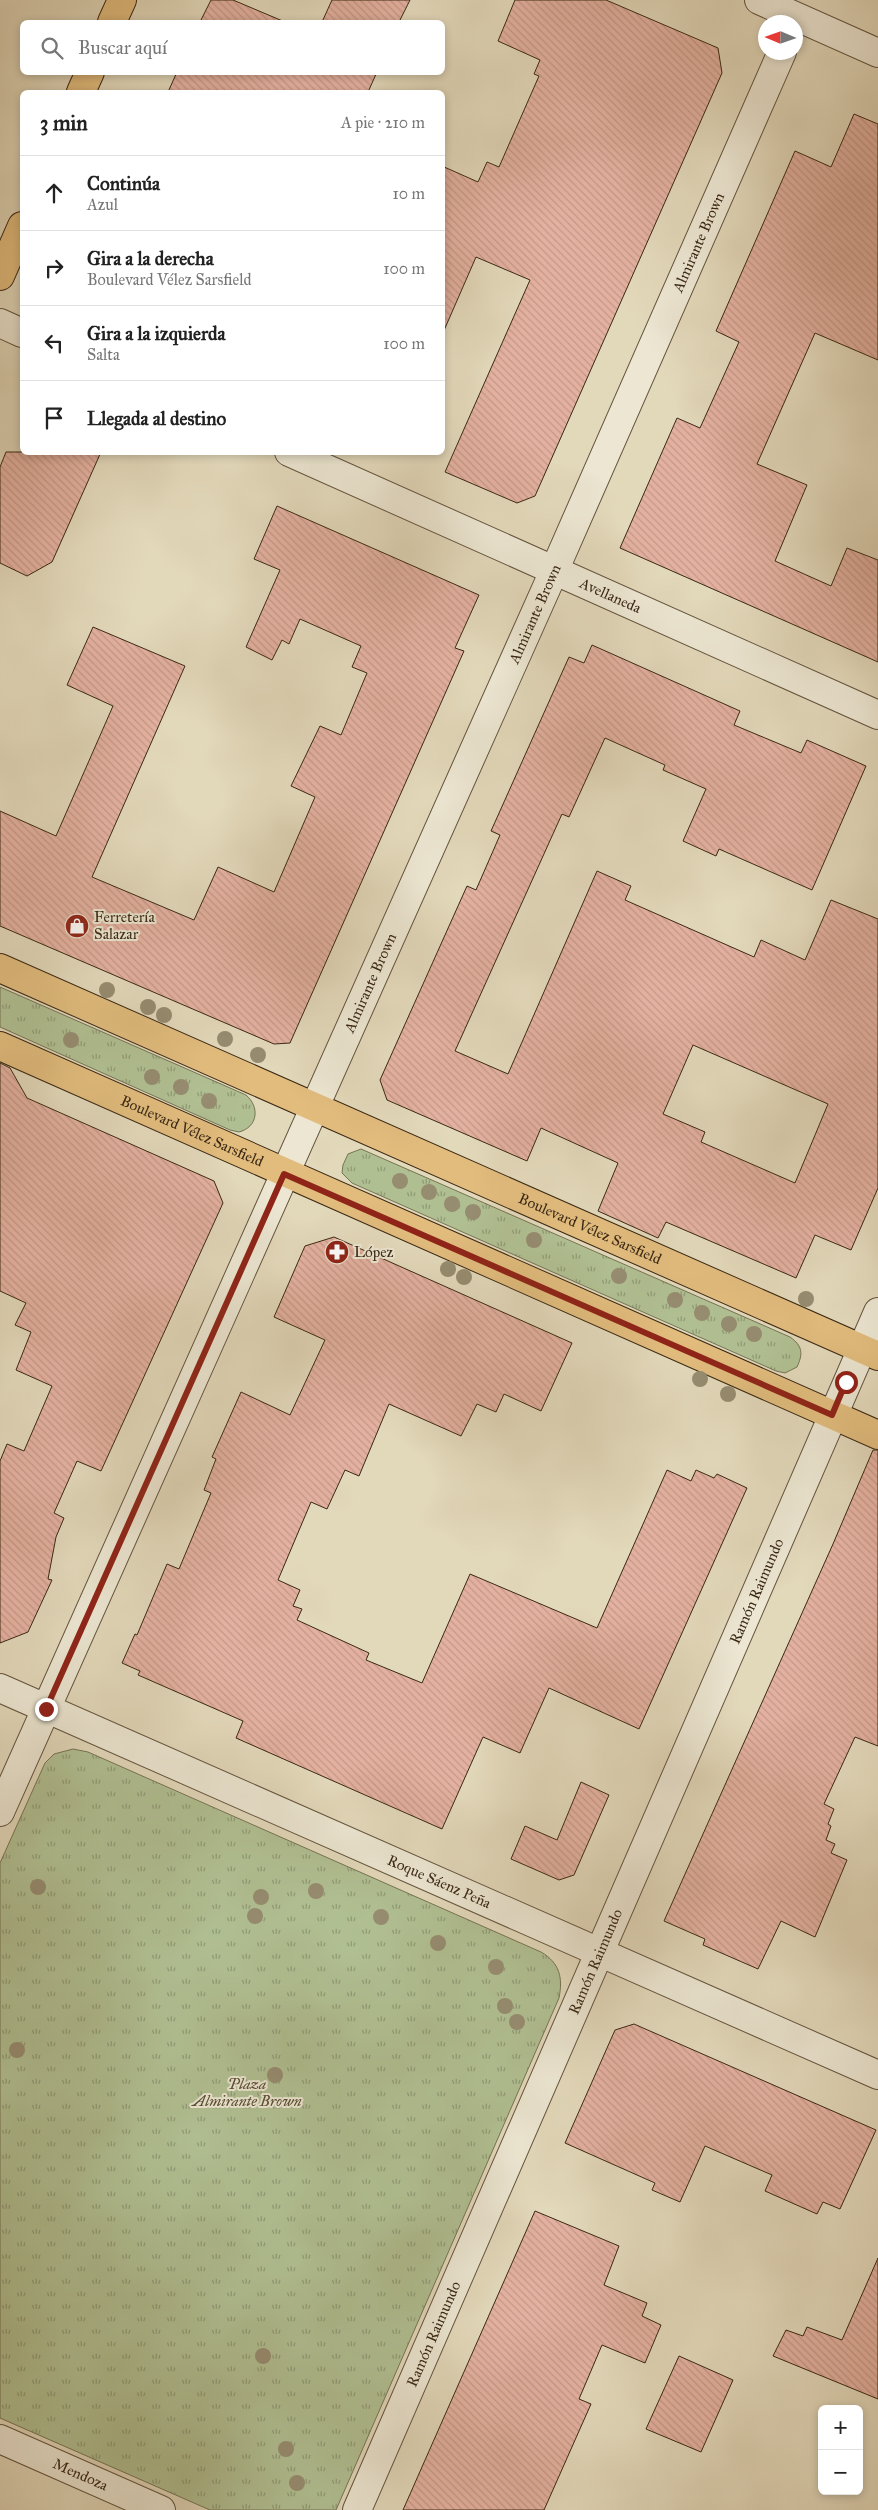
<!DOCTYPE html>
<html lang="es">
<meta charset="utf-8">
<style>
:root{--surface:#fff;--page:#f2f2f2;--text:#222;--muted:#767676;--line:#e0e0e0}
body{margin:0;font-family:"IM FELL Great Primer",serif;background:var(--page);color:var(--text)}
.controls{position:absolute;right:15px;bottom:15px;display:grid;overflow:hidden;border-radius:8px;box-shadow:0 2px 8px #0003}
.controls button{width:45px;height:45px;display:grid;place-items:center;padding:0;border:0;border-bottom:1px solid var(--line);background:var(--surface);color:var(--text);font:25px sans-serif}
.compass{position:absolute;left:758px;top:15px;width:45px;height:45px;border-radius:50%;background:var(--surface);box-shadow:0 2px 8px #0003;rotate:272deg}
.stop{position:absolute;width:15px;height:15px;margin:-11px;border:4px solid #8f2418;border-radius:50%;background:#fff}
.stop.end{background:#8f2418;border-color:#fff;box-shadow:0 1px 5px #0008}
.list{margin:0;padding:0;list-style:none}
h2{display:flex;justify-content:space-between;align-items:center;height:65px;margin:0;padding:0 20px;font-size:21px}
h2 small{font-size:16px;font-weight:400;color:var(--muted)}
.list li{display:grid;grid-template-columns:32px 1fr auto;gap:15px;align-items:center;box-sizing:border-box;height:75px;padding:0 20px;border-top:1px solid var(--line)}
.list b{display:block;font-size:19px;white-space:nowrap}
.list p{margin:0;font-size:16px;white-space:nowrap;color:var(--muted)}
.list em{font-size:16px;font-style:normal;color:var(--muted)}
.icon{flex:none;width:28px;height:28px;fill:none;stroke:currentColor;stroke-width:2;stroke-linecap:round;stroke-linejoin:round}
.map{position:relative;flex:none;width:878px;height:2510px;overflow:hidden}
.search{position:absolute;background:var(--surface);box-shadow:0 2px 8px #0003;left:20px;top:20px;width:425px;height:55px;display:flex;align-items:center;gap:12px;box-sizing:border-box;padding:0 18px;border-radius:8px;color:var(--muted);font-size:19px}
.panel{position:absolute;background:var(--surface);box-shadow:0 2px 8px #0003;left:20px;top:90px;width:425px;height:365px;border-radius:8px}
.map>svg:first-child{display:block}
.park{fill:url(#park-tufts);stroke:#757454}
.building{fill:url(#building-back-hatch);stroke:#3a2815;fill-rule:evenodd}
.lines{fill:none;stroke-linecap:round;stroke-linejoin:round}
.minor-casing{stroke:#64543e;stroke-width:30}
.major-casing{stroke:#3a2815;stroke-width:30}
.minor{stroke:#ece6d2;stroke-width:28}
.major{stroke:#e1bc7d;stroke-width:28}
.tree{fill:#968c70}
.route{stroke:#8f2418;stroke-width:6}
.labels{text-anchor:middle;stroke-width:4;stroke-linejoin:round;paint-order:stroke}
.street-label{font-size:15px;fill:#3a2815;stroke:#ece6d2}
.poi-label{font-size:15px;fill:#3a2815;stroke:#ece6d2;text-anchor:start}
.park-label{font-size:15px;font-style:italic;fill:#584e34;stroke:#ece6d2}
</style>
<div class="map">
<svg width="878" height="2510" viewBox="0 0 878 2510">
<defs>
<pattern id="park-tufts" width="24" height="20" patternUnits="userSpaceOnUse" patternTransform="scale(1.25)"><rect width="24" height="20" fill="#b0bf92"/><path d="M3 7l-1-3M5 7V3M7 7l1-3M15 17l-1-3M17 17v-4M19 17l1-3" fill="none" stroke="#909b76"/></pattern>
<pattern id="building-back-hatch" width="6" height="6" patternUnits="userSpaceOnUse" patternTransform="scale(1.25)"><rect width="6" height="6" fill="#e4b1a0"/><path d="M-1 5l2 2M0 0l6 6M5-1l2 2" fill="none" stroke="#c49889"/></pattern>
</defs>
<rect width="100%" height="100%" fill="#e2d8ba"/>
<filter id="stains"><feTurbulence type="fractalNoise" baseFrequency=".004" numOctaves="4"/><feColorMatrix values="0 0 0 0 .2 0 0 0 0 .09 0 0 0 0 .02 0 0 0 .5 -.17"/></filter>
<radialGradient id="worn" r=".72"><stop offset=".6" stop-color="#630" stop-opacity="0"/><stop offset="1" stop-color="#630" stop-opacity=".3"/></radialGradient>
<path class="park" d="M0,987l246,108c14,12 12,32 -7,37l-9,-2 -230,-103z
M361,1149l429,188c13,9 13,17 7,30l-12,6 -9,-2 -424,-188 -10,-10 1,-8 5,-11z
M73,1749l15,3 453,200c19,11 22,26 18,46l-223,512h-126l-210,-92v-555l45,-100 9,-9z"/>
<path class="building" d="M211,0h22l52,22h-85z
M332,0h78l-11,22h-77z
M515,0h91l112,48 4,25 -187,423 -18,7 -72,-31 85,-192 -54,-23 -34,78v-169l36,16 9,-20 12,5 40,-91 -5,-2 6,-14 -42,-19z
M177,72h200l-9,20h-200z
M854,114l24,10v236l-63,-27 -58,131 50,21 -32,76 56,25 16,-38 31,12v102l-258,-114 57,-130 23,10 39,-86 -23,-11 79,-180 36,16z
M6,452h95l-49,110 -25,14 -27,-13v-96z
M277,506l202,89 -24,53 9,3 -174,392 -16,1 -274,-118v-115l56,25 57,-130 -46,-21 26,-58 92,39 -93,211 102,43 24,-53 56,25 41,-95 -24,-11 29,-60 21,9 26,-62 -15,-6 9,-21 -61,-27 -11,25 -7,-4 -10,20 -26,-13 34,-77 -26,-11z
M592,645l148,66 -6,14 67,28 6,-13 59,26 -54,124 -93,-41 -3,7 -33,-15 23,-52 -43,-19 2,-5 -60,-27 -36,79 -7,-3 -107,237 53,23 89,-203 34,15 -6,14 129,57 7,-17 44,20 26,-60 47,19v269l-27,62 -36,-15 -19,43 -130,-56 -8,16 -60,-27 20,-48 -77,-35 -14,33 -140,-61 -7,-20 87,-194 9,4 24,-55 -9,-4 78,-174 15,6zM693,1045l135,59 -33,79 -94,-41 4,-10 -42,-18z
M0,1063l10,5 17,30 187,83 9,22 -122,268 -24,-10 -23,52 10,5 -8,19 -8,42 4,1 -24,52 -28,11v-182l7,-17 17,7 28,-65 -36,-16 15,-38 -16,-7 11,-22 -26,-12z
M334,1237l238,106 -31,68 -37,-17 -8,18 -19,-8 -16,32 -72,-32 -30,72 -14,-6 -18,39 -16,-7 -33,78 22,10 -7,16 9,3 -5,11 72,33 -3,7 56,23 48,-109 127,54 70,-158 24,11 5,-11 18,8 3,-4 30,14 -108,241 -90,-41 -29,65 -37,-16 -41,92 -206,-91 7,-17 -105,-46 2,-4 -18,-8 13,-29 2,1 30,-71 12,5 32,-76 -7,-3 12,-31 -4,-2 29,-65 49,23 35,-75 -51,-23 31,-71z
M873,1450h5v296l-23,-9 -31,67 10,5 -6,15 3,2 -5,14 9,4 -4,9 16,7 -32,77 -34,-16 -23,48 -55,-24 2,-6 -41,-18 169,-377z
M581,1782l28,13 -35,80 -15,5 -48,-21 14,-33 32,14z
M634,2024l242,106 -36,79 -17,-7 -6,12 -52,-23 7,-16 -67,-29 -25,56 -28,-12 3,-7 -90,-40 50,-113z
M535,2211l84,35 -15,39 43,18 -5,13 19,9 -16,38 -43,-18 -23,54 12,5 -47,106h-141z
M878,2258v141l-105,-43 13,-26 17,6 4,-9 35,13z
M679,2356l54,24 -32,72 -55,-23z"/>
<g class="lines">
<g class="minor-casing">
<g id="minor">
<path d="M759,0l119,53"/>
<path d="M0,323l22,10"/>
<path id="s1" d="M289,452l589,263"/>
<path id="s2" d="M0,1688l878,387"/>
<path id="s3" d="M0,1812l554,-1241 228,-519"/>
<path id="s4" d="M0,2439l161,71"/>
<path id="s5" d="M357,2510l521,-1198"/>
</g>
</g>
<g class="major-casing">
<g id="major">
<path d="M112,22l10,-22"/>
<path d="M81,92l9,-20"/>
<path d="M0,276l22,-50"/>
<path id="s6" d="M0,968l878,388"/>
<path id="s7" d="M0,1046l878,389"/>
</g>
</g>
<use href="#minor" class="minor"/>
<use href="#major" class="major"/>
</g>
<g class="tree">
<circle cx="107" cy="990" r="8"/>
<circle cx="148" cy="1007" r="8"/>
<circle cx="164" cy="1015" r="8"/>
<circle cx="225" cy="1039" r="8"/>
<circle cx="71" cy="1040" r="8"/>
<circle cx="258" cy="1055" r="8"/>
<circle cx="152" cy="1077" r="8"/>
<circle cx="181" cy="1087" r="8"/>
<circle cx="209" cy="1101" r="8"/>
<circle cx="400" cy="1181" r="8"/>
<circle cx="429" cy="1192" r="8"/>
<circle cx="452" cy="1204" r="8"/>
<circle cx="473" cy="1212" r="8"/>
<circle cx="534" cy="1240" r="8"/>
<circle cx="448" cy="1269" r="8"/>
<circle cx="619" cy="1276" r="8"/>
<circle cx="464" cy="1277" r="8"/>
<circle cx="806" cy="1299" r="8"/>
<circle cx="675" cy="1300" r="8"/>
<circle cx="702" cy="1313" r="8"/>
<circle cx="729" cy="1324" r="8"/>
<circle cx="754" cy="1334" r="8"/>
<circle cx="700" cy="1379" r="8"/>
<circle cx="728" cy="1394" r="8"/>
<circle cx="38" cy="1887" r="8"/>
<circle cx="316" cy="1891" r="8"/>
<circle cx="261" cy="1897" r="8"/>
<circle cx="255" cy="1916" r="8"/>
<circle cx="381" cy="1917" r="8"/>
<circle cx="438" cy="1943" r="8"/>
<circle cx="496" cy="1967" r="8"/>
<circle cx="505" cy="2006" r="8"/>
<circle cx="517" cy="2022" r="8"/>
<circle cx="17" cy="2050" r="8"/>
<circle cx="275" cy="2075" r="8"/>
<circle cx="263" cy="2356" r="8"/>
<circle cx="286" cy="2449" r="8"/>
<circle cx="297" cy="2483" r="8"/>
</g>
<g class="lines">
<path class="route" d="M46,1709l238,-535 548,241 14,-33"/>
</g>
<defs>
<g id="shop-disc" transform="scale(1.25)"><circle r="9.5" fill="#8f2418" stroke="#ece6d2"/><path d="M-5-2.5h2.3a2.7 3.5 0 0 1 5.4 0H5L5.5 6h-11ZM-1.5-2.5h3a1.5 2.3 0 0 0-3 0Z" fill="#fff"/></g>
<g id="pharmacy-disc" transform="scale(1.25)"><circle r="9.5" fill="#8f2418" stroke="#ece6d2"/><path d="M-2-6h4v4h4v4h-4v4h-4v-4h-4v-4h4Z" fill="#fff"/></g>
</defs>
<g fill-rule="evenodd">
<use href="#shop-disc" x="77" y="926"/>
<use href="#pharmacy-disc" x="337" y="1252"/>
</g>
<g class="labels">
<g class="street-label">
<text dy="5" stroke="none"><textPath href="#s3" startOffset="1718">Almirante Brown</textPath></text>
<text dy="5" stroke="none"><textPath href="#s1" startOffset="352">Avellaneda</textPath></text>
<text dy="5" stroke="none"><textPath href="#s3" startOffset="1312">Almirante Brown</textPath></text>
<text dy="5" stroke="none"><textPath href="#s3" startOffset="908">Almirante Brown</textPath></text>
<text dy="5" stroke="none"><textPath href="#s7" startOffset="210">Boulevard Vélez Sarsfield</textPath></text>
<text dy="5" stroke="none"><textPath href="#s6" startOffset="645">Boulevard Vélez Sarsfield</textPath></text>
<text dy="5" stroke="none"><textPath href="#s5" startOffset="1002">Ramón Raimundo</textPath></text>
<text dy="5" stroke="none"><textPath href="#s2" startOffset="480">Roque Sáenz Peña</textPath></text>
<text dy="5" stroke="none"><textPath href="#s5" startOffset="598">Ramón Raimundo</textPath></text>
<text dy="5" stroke="none"><textPath href="#s5" startOffset="192">Ramón Raimundo</textPath></text>
<text dy="5" stroke="none"><textPath href="#s4" startOffset="88">Mendoza</textPath></text>
</g>
<g class="poi-label">
<text x="94" y="922">Ferretería<tspan x="94" dy="17">Salazar</tspan></text>
<text x="354" y="1257">López</text>
</g>
<g class="park-label">
<text x="247" y="2089">Plaza<tspan x="247" dy="17">Almirante Brown</tspan></text>
</g>
</g>
<rect width="100%" height="100%" filter="url(#stains)"/>
<rect width="100%" height="100%" fill="url(#worn)"/>
</svg>
<div class="controls">
<button>+</button>
<button>−</button>
</div>
<svg class="compass" viewBox="-18 -18 36 36"><path d="M0-13l5 13h-10z" fill="#e53935"/><path d="M0 13l5-13h-10z" fill="#767676"/></svg>
<div class="stop" style="left:846px;top:1382px"></div>
<div class="stop end" style="left:46px;top:1709px"></div>
<div class="search"><svg class="icon" aria-label="search" viewBox="0 0 24 24"><circle cx="10" cy="10" r="6"/><path d="M15 15l6 6"/></svg>Buscar aquí</div>
<section class="panel">
<h2>3 min<small>A pie · 210 m</small></h2>
<ul class="list">
<li><svg class="icon" aria-label="ahead" viewBox="0 0 24 24"><path d="M12 20V5M6 11l6-6 6 6"/></svg><div><b>Continúa</b><p>Azul</p></div><em>10 m</em></li>
<li><svg class="icon" aria-label="right" viewBox="0 0 24 24"><path d="M7 20v-9h11M14 6l5 5-5 5"/></svg><div><b>Gira a la derecha</b><p>Boulevard Vélez Sarsfield</p></div><em>100 m</em></li>
<li><svg class="icon" aria-label="left" viewBox="0 0 24 24"><path d="M17 20v-9H6M10 6l-5 5 5 5"/></svg><div><b>Gira a la izquierda</b><p>Salta</p></div><em>100 m</em></li>
<li><svg class="icon" aria-label="arrive" viewBox="0 0 24 24"><path d="M6 21V4h12l-3 4 3 4H6"/></svg><div><b>Llegada al destino</b></div></li>
</ul>
</section>
</div>
